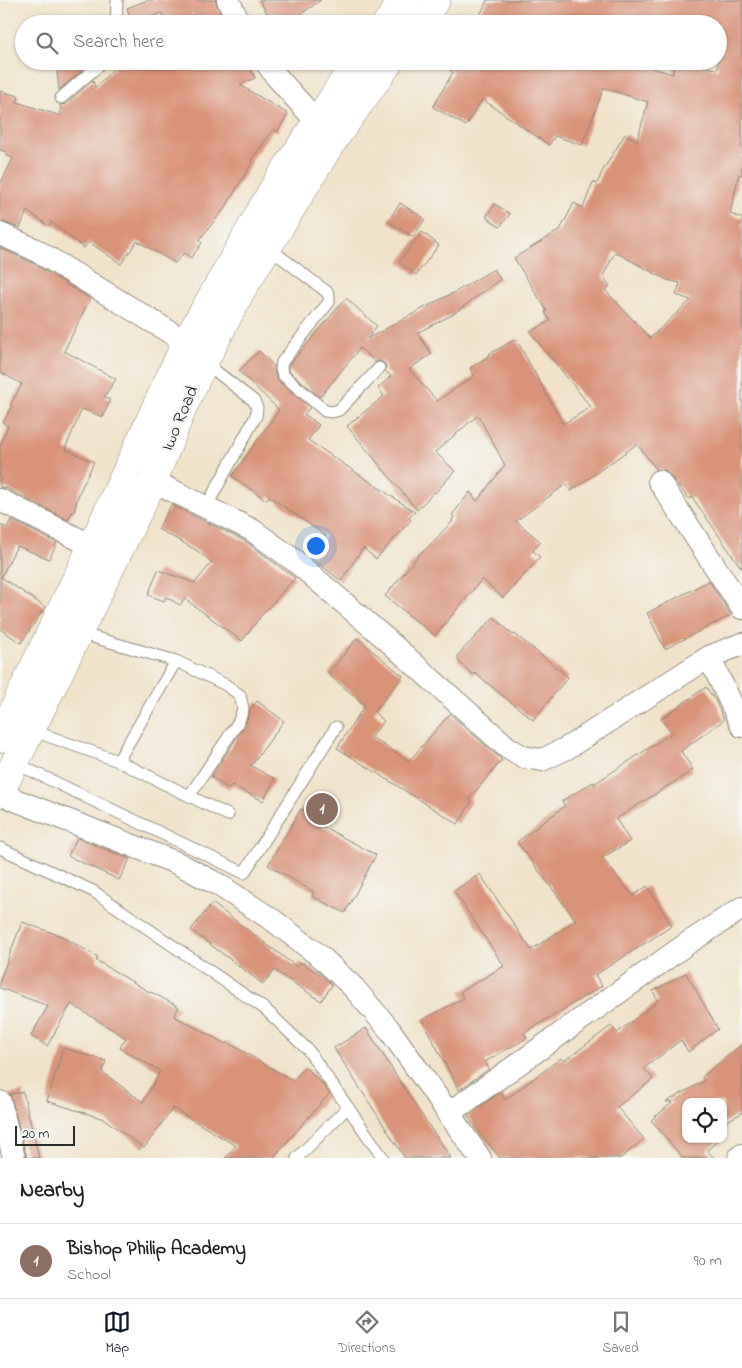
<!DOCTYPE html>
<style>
:root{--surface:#fff;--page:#f2f2f2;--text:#222;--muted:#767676;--line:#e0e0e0;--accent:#111827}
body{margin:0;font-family:"Indie Flower",sans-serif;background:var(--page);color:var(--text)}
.controls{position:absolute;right:15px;bottom:15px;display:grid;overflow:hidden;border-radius:10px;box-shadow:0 1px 4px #0004}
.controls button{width:45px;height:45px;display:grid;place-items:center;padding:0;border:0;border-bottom:1px solid var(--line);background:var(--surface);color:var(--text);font:25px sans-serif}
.scale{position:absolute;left:15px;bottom:12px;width:60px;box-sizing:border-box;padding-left:5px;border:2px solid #2b2b2b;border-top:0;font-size:14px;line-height:18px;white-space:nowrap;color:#2b2b2b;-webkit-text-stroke:4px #f6f6f2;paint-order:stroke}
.you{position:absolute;left:315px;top:545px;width:18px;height:18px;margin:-12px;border:4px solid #fff;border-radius:50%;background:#1a73e8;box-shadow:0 0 0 8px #1a73e833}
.badge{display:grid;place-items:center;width:32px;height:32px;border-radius:50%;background:var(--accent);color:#fff;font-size:16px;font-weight:700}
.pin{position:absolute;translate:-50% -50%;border:2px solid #fff;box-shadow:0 1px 5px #0006}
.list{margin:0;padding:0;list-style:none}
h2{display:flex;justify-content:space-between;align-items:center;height:65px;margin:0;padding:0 20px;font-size:21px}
h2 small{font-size:16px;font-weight:400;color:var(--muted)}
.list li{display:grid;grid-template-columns:32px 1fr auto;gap:15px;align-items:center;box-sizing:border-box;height:75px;padding:0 20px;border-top:1px solid var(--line)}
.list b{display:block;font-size:19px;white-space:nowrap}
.list p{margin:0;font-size:16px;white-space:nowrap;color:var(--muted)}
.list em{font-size:16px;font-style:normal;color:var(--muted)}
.icon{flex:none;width:28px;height:28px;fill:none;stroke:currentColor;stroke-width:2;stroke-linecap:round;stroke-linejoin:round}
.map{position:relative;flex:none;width:742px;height:1158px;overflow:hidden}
.search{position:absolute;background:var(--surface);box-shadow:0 1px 4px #0004;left:15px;right:15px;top:15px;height:55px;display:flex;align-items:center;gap:12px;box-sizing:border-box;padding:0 18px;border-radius:28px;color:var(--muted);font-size:19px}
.sheet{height:140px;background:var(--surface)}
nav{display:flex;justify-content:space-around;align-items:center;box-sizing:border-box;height:70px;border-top:1px solid var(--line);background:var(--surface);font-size:14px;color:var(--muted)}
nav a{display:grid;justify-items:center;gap:2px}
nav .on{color:var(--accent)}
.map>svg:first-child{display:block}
.building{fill:#d89378;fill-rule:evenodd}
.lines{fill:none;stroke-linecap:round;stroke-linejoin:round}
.service-casing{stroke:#8e877a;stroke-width:13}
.minor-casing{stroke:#8e877a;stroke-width:24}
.primary-casing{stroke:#8e877a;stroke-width:29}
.service{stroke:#fff;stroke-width:11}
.minor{stroke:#fff;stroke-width:22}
.primary{stroke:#fff;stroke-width:28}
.labels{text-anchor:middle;stroke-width:4.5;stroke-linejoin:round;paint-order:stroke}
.street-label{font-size:18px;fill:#2b2b2b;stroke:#f6f6f2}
</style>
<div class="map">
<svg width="742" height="1158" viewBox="0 0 742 1158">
<rect width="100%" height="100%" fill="#f6f6f2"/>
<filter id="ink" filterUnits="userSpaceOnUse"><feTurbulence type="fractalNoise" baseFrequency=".02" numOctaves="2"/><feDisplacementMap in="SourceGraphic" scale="10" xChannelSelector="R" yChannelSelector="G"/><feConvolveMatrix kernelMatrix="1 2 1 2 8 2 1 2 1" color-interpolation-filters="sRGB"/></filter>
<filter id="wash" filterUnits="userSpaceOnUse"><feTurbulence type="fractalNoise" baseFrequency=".0096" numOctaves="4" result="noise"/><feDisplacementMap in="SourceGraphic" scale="20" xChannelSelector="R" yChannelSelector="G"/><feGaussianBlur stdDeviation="1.12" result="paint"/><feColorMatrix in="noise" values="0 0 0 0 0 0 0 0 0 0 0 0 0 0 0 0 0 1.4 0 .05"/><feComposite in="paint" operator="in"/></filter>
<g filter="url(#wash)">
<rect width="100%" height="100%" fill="#f0e3c9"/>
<g id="blocks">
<path class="building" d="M148,0h67l10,24h-26l-5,-10 -28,10 -4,-11 -30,11 -5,-16z
M259,0h62l-20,14 2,3 -11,7h-18z
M487,0h255v175l-3,-1 -9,40 12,4v351l-50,-72 -3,2 -24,-29 -9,-1 -19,-25 -66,47 -5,-7 -50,37 25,21 -8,9 7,6 -37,41 -21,-19 -47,57 -50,-40 37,-45 1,1 30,-31 -1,-1 2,-3 -2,-2 18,-23 7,9 28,-36 -27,-50 -43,37 20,19 -20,22 -1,-1 -17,18 -70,-84 37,-30 -6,-8 13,-12 -6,-5 1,-5 -2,-3 -4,-2 -5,1 -15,-14 -40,49 -31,-26v-6l57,-67 31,28 -10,13 55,-30 31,-16 -1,1 42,-25 6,10 -48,36 -35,18 15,21 -23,15 28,32 37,-25 -4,-8 20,-13 -1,-1 27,-15 47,85 28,-17 -61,-75 20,-11 -5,-9 2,-1 -33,-53 46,-28 14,-27 9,5 10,-26 4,2 5,-12 23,-38 12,7 11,-39 -44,-14 -22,57 -27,-9 -6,9 -67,-46 -16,27 -33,-19 20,-35 -16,-11h191l45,13 1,-11 44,6v-45h-132l-36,-6 -2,6h-72zM615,252l52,28 13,3 -4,12 15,5 -41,38 -45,-48 5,-4 -7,-10z
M56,61h33l1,2 -31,27z
M121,61h126l8,17 -15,7 48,29 -11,18 -3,-3 -23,31 2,1 -28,47 -26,32 3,3 -11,15 -7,-5 -9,10 -38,-22 -16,23 -32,-22 -5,6 -33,-26 -2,4 -22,-15 -7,17 -20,-7v-36l13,-27 -8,-3 2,-3 -7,-2v-59l19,5 -2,6 44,14 -1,-11 6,-1 27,-24 2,8z
M400,203l25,16 -12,18 -25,-16z
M495,204l15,10 -10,13 -14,-10z
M422,232l17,13 -23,30 -17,-13z
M0,248l31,14 59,37 -26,52 52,28 -12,18 6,3 -7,17 -21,-8 -17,40 29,13 -15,31 -5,19h-2l-4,8 -62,-32 -6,-1v-41l8,-20 -5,-3 9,-17 -2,-1 12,-21 -22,-12z
M259,351l15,15v5l4,10 32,27 -6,6 15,11 -11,15 107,72 -6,6 2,2 -35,39 -13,-11 -22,33 -29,-23 14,-22 -57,-40 -3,4 -34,-24 47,-66 -40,-39z
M171,505l74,36 50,37 -34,38 -19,25 -57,-42 -5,6 -14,-8 -2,4 -16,-6 10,-25 37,13 17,-21 -16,-12 -38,-21z
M11,520l46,23 -8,16 -32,-13 -16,31 44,30 -24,36 -21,-14v-104l7,3z
M709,581l22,34 -66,34 -18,-36z
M494,617l19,18 2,-1 53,43 -35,43 -58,-47 -2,2 -15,-14v-6z
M357,638l46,38 -29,36 10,9 -13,16 38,24 41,-47 52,46 -33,39 3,2 -14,23 -121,-76 28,-43 -37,-31z
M706,687l9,13 9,20 -43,31 12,19 -77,49 14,22 -28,17 31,38 14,-10 25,40 -77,49 7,11 -78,47 3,5 -42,24 4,7 -30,21 -37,-70 42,-22 -4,-6 44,-26 -50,-75 26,-17 51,76 45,-30 -59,-78 48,-36 -3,-5 31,-19 1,2 78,-51 -11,-14z
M257,701l27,20 -33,45 24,13 -12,22 -31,-16 -3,4 -18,-12 34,-52 5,-15z
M301,809l23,14 -2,3 54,29 -31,58 -33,-17 2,-4 -46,-27z
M77,838l53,21 -11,21 -51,-24z
M212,903l85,64 3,-5 21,13 11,10 -11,16 -47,-31 -11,14 -72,-54z
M22,922l39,14 37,21 -2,3 55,33v-1l28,15 -5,9 52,28 1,-2 66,39 12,-14 15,14 9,13 -56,64h-48l11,-12 -63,-38 -29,40 -40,-29 -57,-18 16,-53 43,13 -4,11 41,30 17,-31 -40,-23 6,-10 -55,-34 -24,42 -16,-10 17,-30 -48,-18v-8z
M686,973l32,56 -30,23 -7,-12 -37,28 9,11 -36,28 27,32 -23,19h-121l-23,-28 -9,-14 33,-24 4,8 56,-42 3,3 47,-35 6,7 41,-32 -5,-10z
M366,1028l49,77 36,53h-46l-71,-110z
M742,1044v69l-19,10v-21h-37v37h34l-13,11 7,8h-31l-32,-38 22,-18h-7l38,-21 -2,-4z
M23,1092l16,66h-12l-17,-64z"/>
</g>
</g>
<g filter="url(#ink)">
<use href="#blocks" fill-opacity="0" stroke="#8e877a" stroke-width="1"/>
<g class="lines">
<g class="service-casing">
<path id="service" d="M116,24l1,-24
M61,98l36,-31 3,-6
M269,248l58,44 2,4v6l-47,60 -1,7 2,6 42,36 7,1 7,-2 40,-42
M204,362l50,39 3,7 -1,8 -50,91
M79,633l97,28 50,24 14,10 3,14 -4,12 -49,74
M31,730l87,31 110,54
M118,761l58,-100
M15,763l229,110 92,-146
M0,848l93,43 172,118 43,41 75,108
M297,1158l51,-51"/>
</g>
<g class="minor-casing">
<path id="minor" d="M228,0l12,24
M265,61l11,15 41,46
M0,234l34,15 152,93
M153,481l99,49 43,31 91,78 122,109 15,9 19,3 25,-12 142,-91 33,-13
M659,481l83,127
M0,500l92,46
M709,657l33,69
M0,794l177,69 42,22 55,36 47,36 32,30 36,42 91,129
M0,1102l14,56
M448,1114l240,-171 54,-35
M739,1158l3,-3"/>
</g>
<g class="primary-casing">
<path id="primary" d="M386,24l18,-24
M418,24l18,-24
M0,738l92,-192 94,-204 90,-158 81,-123
M0,793l153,-312 31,-76 20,-43 37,-71 89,-146 60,-84"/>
</g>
<use href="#service" class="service"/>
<use href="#minor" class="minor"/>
<use href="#primary" class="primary"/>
</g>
</g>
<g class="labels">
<g class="street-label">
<text transform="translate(179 418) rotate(-67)" y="6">Iwo Road</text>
</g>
</g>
</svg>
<div class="controls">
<button><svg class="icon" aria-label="locate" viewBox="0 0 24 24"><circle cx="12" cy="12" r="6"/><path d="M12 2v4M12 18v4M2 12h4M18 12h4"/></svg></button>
</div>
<div class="scale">20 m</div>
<div class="you"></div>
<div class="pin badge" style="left:322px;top:809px;background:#8d6e63">1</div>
<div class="search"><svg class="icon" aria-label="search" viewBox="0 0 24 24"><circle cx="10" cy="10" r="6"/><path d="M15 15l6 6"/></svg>Search here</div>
</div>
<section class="sheet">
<h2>Nearby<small></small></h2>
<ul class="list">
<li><span class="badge" style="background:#8d6e63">1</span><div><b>Bishop Philip Academy</b><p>School</p></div><em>90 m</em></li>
</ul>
</section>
<nav>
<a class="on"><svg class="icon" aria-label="map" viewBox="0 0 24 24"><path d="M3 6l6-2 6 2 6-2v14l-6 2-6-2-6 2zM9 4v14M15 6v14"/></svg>Map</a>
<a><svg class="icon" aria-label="directions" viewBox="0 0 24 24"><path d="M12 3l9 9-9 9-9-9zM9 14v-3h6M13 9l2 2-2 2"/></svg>Directions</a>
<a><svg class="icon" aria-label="saved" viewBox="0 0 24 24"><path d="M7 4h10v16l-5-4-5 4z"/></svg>Saved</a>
</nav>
